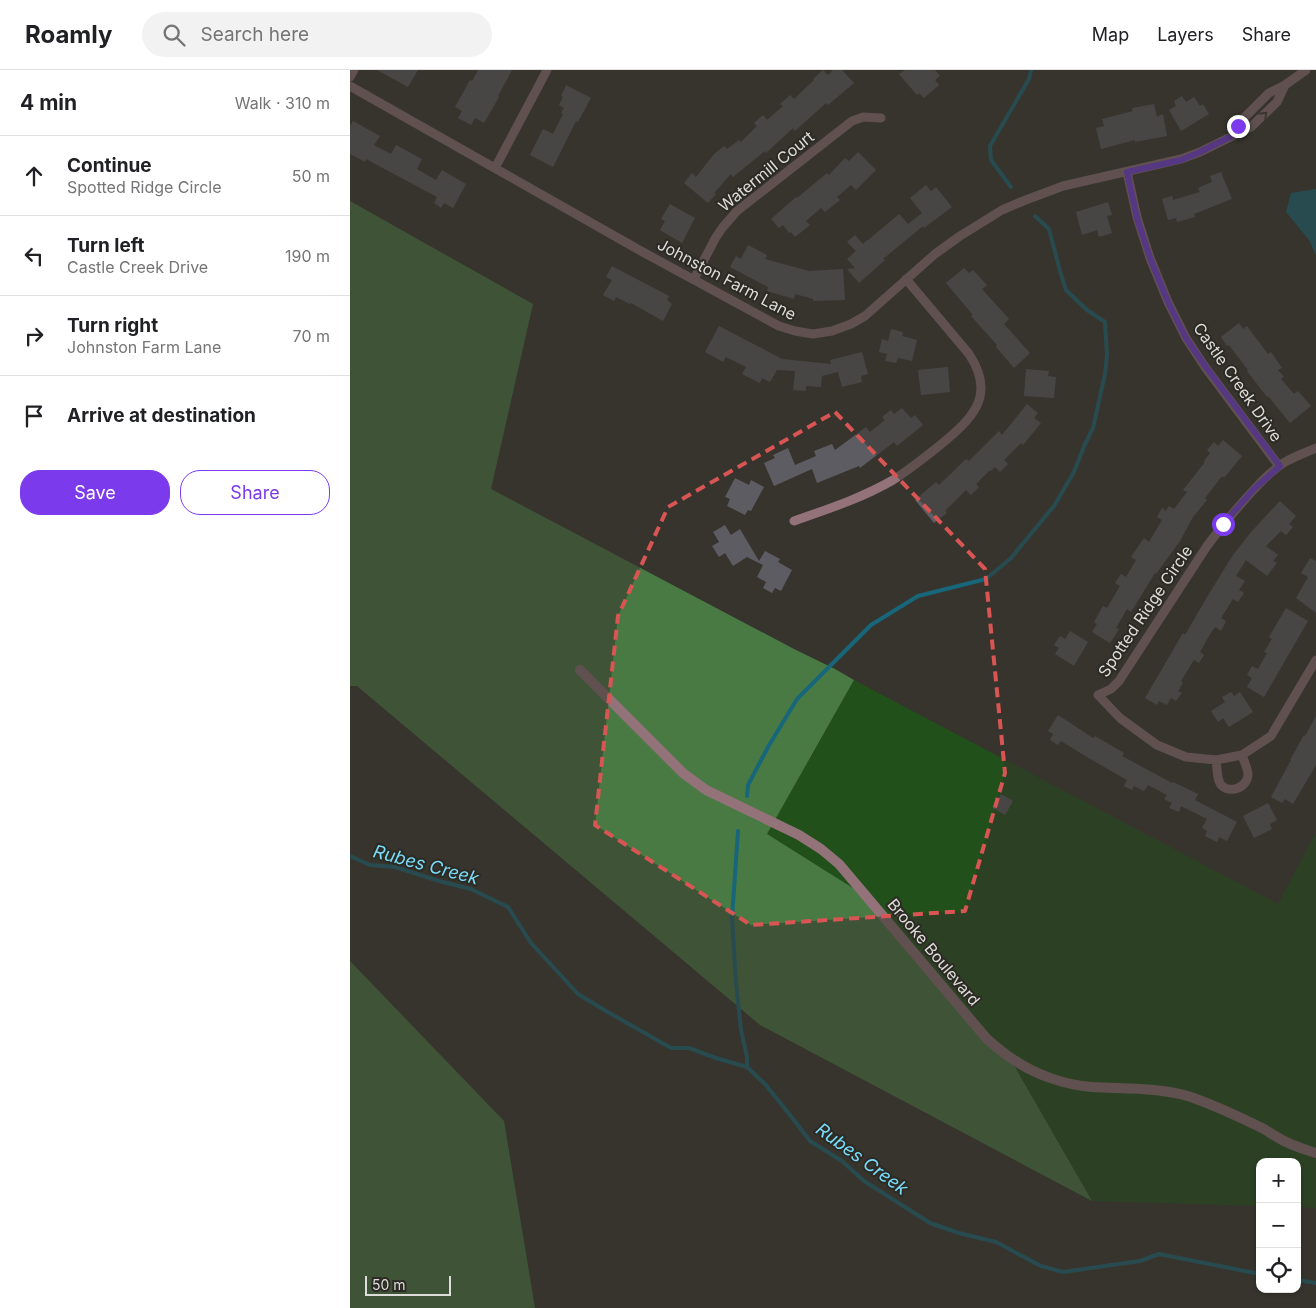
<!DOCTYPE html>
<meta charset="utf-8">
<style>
:root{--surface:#fff;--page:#f2f2f2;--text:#202124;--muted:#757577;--line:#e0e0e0;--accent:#7c3aed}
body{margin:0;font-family:Inter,sans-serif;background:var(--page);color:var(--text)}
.controls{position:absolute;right:15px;bottom:15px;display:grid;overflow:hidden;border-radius:10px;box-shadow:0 1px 4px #0004}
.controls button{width:45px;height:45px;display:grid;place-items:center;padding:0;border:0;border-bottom:1px solid var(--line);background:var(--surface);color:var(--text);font:25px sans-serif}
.scale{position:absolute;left:15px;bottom:12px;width:86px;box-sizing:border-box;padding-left:5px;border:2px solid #deddd9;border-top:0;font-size:14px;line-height:18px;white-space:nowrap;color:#deddd9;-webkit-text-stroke:4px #2c2a24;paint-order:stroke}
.stop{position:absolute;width:15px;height:15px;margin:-11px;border:4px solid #7c3aed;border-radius:50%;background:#fff}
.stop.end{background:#7c3aed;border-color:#fff;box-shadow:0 1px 5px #0008}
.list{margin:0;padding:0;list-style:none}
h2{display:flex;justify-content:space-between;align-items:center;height:65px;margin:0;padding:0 20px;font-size:21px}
h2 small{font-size:16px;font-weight:400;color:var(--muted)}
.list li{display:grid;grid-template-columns:32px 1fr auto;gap:15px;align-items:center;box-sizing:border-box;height:80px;padding:0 20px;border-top:1px solid var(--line)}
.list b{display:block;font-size:19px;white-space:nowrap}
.list p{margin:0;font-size:16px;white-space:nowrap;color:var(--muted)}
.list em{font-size:16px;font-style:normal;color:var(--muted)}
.actions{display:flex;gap:10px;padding:15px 20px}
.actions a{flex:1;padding:11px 0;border:1px solid var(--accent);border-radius:20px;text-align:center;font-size:18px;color:var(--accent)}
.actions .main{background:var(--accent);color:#fff}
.icon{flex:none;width:28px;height:28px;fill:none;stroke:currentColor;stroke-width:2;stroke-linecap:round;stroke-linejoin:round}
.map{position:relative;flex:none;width:966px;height:1238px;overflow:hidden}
header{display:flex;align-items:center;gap:30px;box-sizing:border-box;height:70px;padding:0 25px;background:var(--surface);border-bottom:1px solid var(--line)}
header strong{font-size:24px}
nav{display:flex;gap:28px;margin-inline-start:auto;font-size:18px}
.search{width:350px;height:45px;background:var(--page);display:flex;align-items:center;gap:12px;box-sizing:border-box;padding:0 18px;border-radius:28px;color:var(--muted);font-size:19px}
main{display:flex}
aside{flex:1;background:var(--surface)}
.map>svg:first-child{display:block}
.green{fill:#21501a}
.forest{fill:#4a7a43}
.water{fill:#18667a}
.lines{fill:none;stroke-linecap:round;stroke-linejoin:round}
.stream{stroke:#18667a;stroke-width:4}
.building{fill:#5e5c63}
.minor{stroke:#93727a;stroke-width:9}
.tertiary{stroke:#93727a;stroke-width:10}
.oneway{stroke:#413835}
.route{stroke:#7c3aed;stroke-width:6}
.marked{fill:none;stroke:#d85554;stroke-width:4;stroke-dasharray:10 6;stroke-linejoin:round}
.labels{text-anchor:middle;stroke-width:4;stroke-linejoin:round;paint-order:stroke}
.street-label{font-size:16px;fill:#deddd9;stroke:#2c2a24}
.water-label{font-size:18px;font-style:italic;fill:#78dcf9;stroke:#2c2a24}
</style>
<header>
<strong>Roamly</strong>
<div class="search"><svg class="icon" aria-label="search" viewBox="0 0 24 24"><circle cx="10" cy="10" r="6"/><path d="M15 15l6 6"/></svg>Search here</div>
<nav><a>Map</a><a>Layers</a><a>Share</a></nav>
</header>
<main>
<aside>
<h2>4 min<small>Walk · 310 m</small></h2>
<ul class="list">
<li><svg class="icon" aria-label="ahead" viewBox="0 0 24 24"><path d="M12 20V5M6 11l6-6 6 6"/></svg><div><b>Continue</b><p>Spotted Ridge Circle</p></div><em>50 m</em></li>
<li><svg class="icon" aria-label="left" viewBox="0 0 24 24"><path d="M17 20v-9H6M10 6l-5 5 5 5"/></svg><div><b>Turn left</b><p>Castle Creek Drive</p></div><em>190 m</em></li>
<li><svg class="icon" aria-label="right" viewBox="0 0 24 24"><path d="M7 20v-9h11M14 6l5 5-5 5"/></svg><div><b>Turn right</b><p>Johnston Farm Lane</p></div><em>70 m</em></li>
<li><svg class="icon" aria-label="arrive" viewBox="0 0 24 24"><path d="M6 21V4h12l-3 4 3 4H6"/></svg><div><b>Arrive at destination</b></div></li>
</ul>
<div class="actions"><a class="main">Save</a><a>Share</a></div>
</aside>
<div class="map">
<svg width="966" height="1238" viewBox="0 0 966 1238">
<rect width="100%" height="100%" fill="#36342d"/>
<path class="green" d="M504,610l424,224 38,-72v376l-19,-1v-45h-37v44l-168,-5 -85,-148 -240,-219z"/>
<path class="forest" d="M0,131l183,103 -42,185 303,160 41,20 19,11 -87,154 89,56 151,163 85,148 -332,-176 -403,-339h-7z
M0,891l154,160 31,187h-185z"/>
<path class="water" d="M966,119v66l-7,-15 -23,-28 5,-19z"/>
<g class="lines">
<path class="stream" d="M661,117l-20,-27 -1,-14 39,-67 2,-9
M397,726l1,-11 20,-38 29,-48 74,-74 47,-29 68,-17 25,-21 43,-52 20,-34 11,-28 8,-16 12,-54 2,-19 -2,-33 -18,-12 -21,-20 -6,-19 -11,-42 -14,-13
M388,761l-6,87 4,65 5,47 6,27v10
M0,786l20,9 25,2 44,14 32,8 37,18 23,36 47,51 28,17 65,37h18l27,10 31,9 18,17 25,31 20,26 32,20 22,20 66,42 29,10 37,9 45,24 22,6 77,-11 19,-7 101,20
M947,1210l19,3"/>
</g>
<path class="building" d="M27,0h41l-10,17z
M128,0h34l-14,26 1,1 -15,26 -9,-5 -4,7 -13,-7 4,-7 -7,-4 15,-27 2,1z
M473,0l5,5 5,-5h9l12,13 -26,22 -2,-2 -31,28 -2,-3 -27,25 -1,-2 -32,26 -2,-3 -17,19 2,1 -8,9 -24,-20 8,-10 4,4 18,-23 10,-8 3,3 12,-9 2,2 16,-16 -3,-3 9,-8 4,5 16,-14 -3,-2 10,-9 4,4 20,-19 -1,-1z
M555,0h30l5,6 -5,4 4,5 -15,13 -5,-5 -2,2 -18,-21z
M216,15l25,13 -13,24 -2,-1 -23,46 -23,-12 13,-26 10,5 10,-20 -2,-1 3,-5 -5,-3 4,-8 -2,-1z
M832,26l4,6 8,-5 6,9 3,-2 6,10 -28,17 -12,-21 7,-4 -2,-5z
M804,34l3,13 6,-3 4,22 -32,6v-2l-34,9 -5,-21 8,-2 -2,-7 31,-8 -1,-3z
M3,51l27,15 -6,9 17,9 5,-9 26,14 -5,10 19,11 6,-10 24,14 -13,24 -9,-5 -3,5 -7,-5 3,-6 -71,-38 -1,3 -15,-8v-28z
M508,82l18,18 -20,20 -5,-5 -14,12 3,3 -15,12 -4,-4 -15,13 4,4 -15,12 -4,-5 -2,1 -6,-8 -4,3 -8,-9 25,-22 1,1 30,-25 2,2 16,-17 4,3z
M871,102l11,27 -38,15 1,3 -18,5 -1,-4 -8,2 -6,-21 10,-3 1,4 27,-8 -2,-4 14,-6 -2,-6z
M576,115l5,6 5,-4 16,20 -28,21 -1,-2 -40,33 2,1 -26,23 -12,-14 8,-1 -8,-9 9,-8 -9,-9 8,-7 8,9 4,-4v1l32,-27 9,10 14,-11 -12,-15z
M758,132l4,13 -5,1 5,17 -13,4 -2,-7 -15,5 -6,-23z
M320,134l25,14 -13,25 -22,-13 5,-9 -4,-2z
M398,175l19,10 -2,4 44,12 34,-2 2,31 -32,1v-2l-18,-5 -1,5 -27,-8 1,-4 -38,-20 6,-11 5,3z
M262,196l57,30 -2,4 5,4 -9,17 -32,-18 -1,1 -14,-7 -2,4 -11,-6 9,-15 -6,-3z
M614,198l5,5 4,-3 14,15 -5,4 27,30 -5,5 26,29 -16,15 -18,-21 1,-2 -26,-29 2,-1 -27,-32z
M889,253l4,6 4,-3 21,28 3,-2 11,16 -4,2 6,7 -3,2 13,15 4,-3 13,15 -21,17 -22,-27 -1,1 -20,-26 1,-1 -19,-25 -2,1 -6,-9z
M369,256l63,33 49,5 -1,-4 32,-8 6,22 -7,2 1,6 -20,5 -4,-15 -16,4 -1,11 -15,-1v5l-13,-1 2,-19 -18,-1 -7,12 -8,-4 -2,5 -18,-9 4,-7 -20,-10 -3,5 -18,-10z
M541,259l12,3 -1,4 15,4 -5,21 -14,-3 -2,5 -11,-2 2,-7 -8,-2 3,-13 6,2z
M598,297l2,25 -29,3 -3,-25z
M676,299l23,2 -1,5 8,1 -2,21 -30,-2z
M677,334l11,9 -4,5 7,5 -18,22 -2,-2 -17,17 4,4 -8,8 -5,-5 -4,4 -1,-1 -14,14 3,3 -8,8 -5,-5 -21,21 2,2 -13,10 -19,-23 21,-18 3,3 27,-26 3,2 30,-30 3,4z
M552,338l9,10 4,-3 8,10 -26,21 -3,-4 -34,26 -1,-2 -42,17 -5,-14 -38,17 -10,-23 11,-5 -2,-3 15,-7 7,17 21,-9 -2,-5 18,-7 3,6 31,-23 4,5 15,-12 -3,-3 9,-7 3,4z
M873,370l19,16 -18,22 -2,-2 -17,22 2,2 -14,17 -13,24 -24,33 -1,-1 -24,39 -4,-3 -11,19 3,1 -9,14 -18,-11 5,-8 -3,-2 9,-16 4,2 13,-22 -5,-3 6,-9 5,3 10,-17 -5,-3 13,-19 5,4 13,-22 -5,-3 5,-9 4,3 3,-5 5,3 13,-17 -4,-2 22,-28 -1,-1 6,-8 -3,-3 7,-8 4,4z
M385,408l14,7 2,-5 13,7 -13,24 -3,-1 -3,5 -18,-9 3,-7 -5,-2z
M930,431l16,15 -7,8 4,3 -7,8 -5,-4 -15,15 12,9 -5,6 4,2 -10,13 -21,-16 -10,16 9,5 -6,9 5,3 -6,9 -5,-3 -12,19 5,3 -5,10 -6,-4 -6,9 -9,16 4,3 -5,8 -5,-3 -13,21 2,2 -5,8 4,2 -6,8 -5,-3 -4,7 -8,-4 -2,4 -12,-7 38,-65 2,2 25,-43 23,-37 18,-23z
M375,455l6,10 9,-6 19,32 6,-10 15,8 -2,3 14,8 -11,21 -6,-3 -3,5 -9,-5 3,-6 -9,-5 6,-12 -16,-8 -14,9 -8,-13 -6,4 -7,-11 7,-4 -6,-10z
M960,488l6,3v52l-20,-15 12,-21 -7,-4z
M936,538l22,13 -44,76 -17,-10 5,-9 -5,-3 5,-9 6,3 9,-16 -3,-1 8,-13 -3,-2z
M720,561l18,11 -14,24 -19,-12 4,-6 -5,-3 6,-9 5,3z
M881,622l3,4 6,-4 13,20 -24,15 -6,-9 -5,4 -7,-11 14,-9 -3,-5z
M708,645l35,23 2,-2 29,17 -2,3 50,27 1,-1 25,12 -3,6 42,22 -10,19 -8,-4 -2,5 -12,-6 2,-5 -5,-3 5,-9 -26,-13 -2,6 -10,-4 3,-5 -8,-4 3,-4 -19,-10 -4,6 -10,-5 -2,4 -8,-4 3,-6 -40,-23 -26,-16 -3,4 -8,-5 3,-6 -5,-3z
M966,646v49l-23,39 -8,-5 -3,4 -11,-6 20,-37h-1l14,-25 1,1z
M651,724l12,7 -8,14 -12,-7z
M918,733l9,17 -7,4 2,5 -18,9 -11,-22z"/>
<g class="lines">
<path class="minor" d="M0,7l4,-7
M0,16l291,165 138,75 16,5 18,3 19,-3 19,-7 14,-8 70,-62 25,-18 42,-26 21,-9 40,-15 118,-27 19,-7 51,-25 26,-25 8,-17
M882,65l12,-17 25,-25 16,-8 21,-15
M145,98l52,-98
M777,102l10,45 13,41 18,44 18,36 19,29 74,99
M344,209l22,-42 7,-10 14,-16 115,-90 11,-4 18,1
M966,378c-9,4 -20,8 -29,13 -10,5 -19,14 -27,22 -19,20 -36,40 -53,63l-88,135 -8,8 -13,6 22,23 37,27 29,12 30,3 26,-5 29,-19 45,-76
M444,451c34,-12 68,-23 99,-41 16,-10 31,-22 46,-34 33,-27 58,-50 30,-92l-63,-75
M866,690c1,7 1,15 3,21 5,14 28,9 29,-6 0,-6 -4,-14 -6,-20"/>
<path class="tertiary" d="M230,600l103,103 23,17 93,45 22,14 18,15 148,175c8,7 17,15 27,21 22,15 51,25 78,27 33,2 67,0 99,10 25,9 49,20 73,32 5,3 9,6 13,8 12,8 26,12 39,16"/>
</g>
<defs><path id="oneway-chevron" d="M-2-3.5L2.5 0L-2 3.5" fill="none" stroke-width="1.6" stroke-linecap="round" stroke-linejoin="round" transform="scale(1.25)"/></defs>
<use class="oneway" href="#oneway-chevron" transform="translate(914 45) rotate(-45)"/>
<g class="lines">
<path class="route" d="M873,454l31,-35 26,-23 -75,-100 -19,-28 -18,-36 -18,-44 -13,-40 -10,-46 54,-12 19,-8 32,-16 6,-10"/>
</g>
<path d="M0 0H966V1238H0ZM485,342l150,157 20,204 -40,138 -214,14 -156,-100 23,-209 50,-109z" fill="#36342d" fill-opacity=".55" fill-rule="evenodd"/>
<path class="marked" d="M485,342l150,157 20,204 -40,138 -214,14 -156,-100 23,-209 50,-109z"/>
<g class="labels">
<g class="street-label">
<text transform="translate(416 101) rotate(-39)" y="6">Watermill Court</text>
<text transform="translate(377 209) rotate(28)" y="6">Johnston Farm Lane</text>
<text transform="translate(888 312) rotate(55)" y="6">Castle Creek Drive</text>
<text transform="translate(795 541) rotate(-56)" y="6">Spotted Ridge Circle</text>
<text transform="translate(584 882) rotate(50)" y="6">Brooke Boulevard</text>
</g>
<g class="water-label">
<text transform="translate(76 795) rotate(15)" y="6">Rubes Creek</text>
<text transform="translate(512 1089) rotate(36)" y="6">Rubes Creek</text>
</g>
</g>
</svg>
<div class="controls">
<button>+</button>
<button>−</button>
<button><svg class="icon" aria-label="locate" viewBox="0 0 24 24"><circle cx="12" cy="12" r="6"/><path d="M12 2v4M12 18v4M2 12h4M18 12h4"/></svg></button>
</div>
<div class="scale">50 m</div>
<div class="stop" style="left:873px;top:454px"></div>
<div class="stop end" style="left:888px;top:56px"></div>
</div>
</main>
